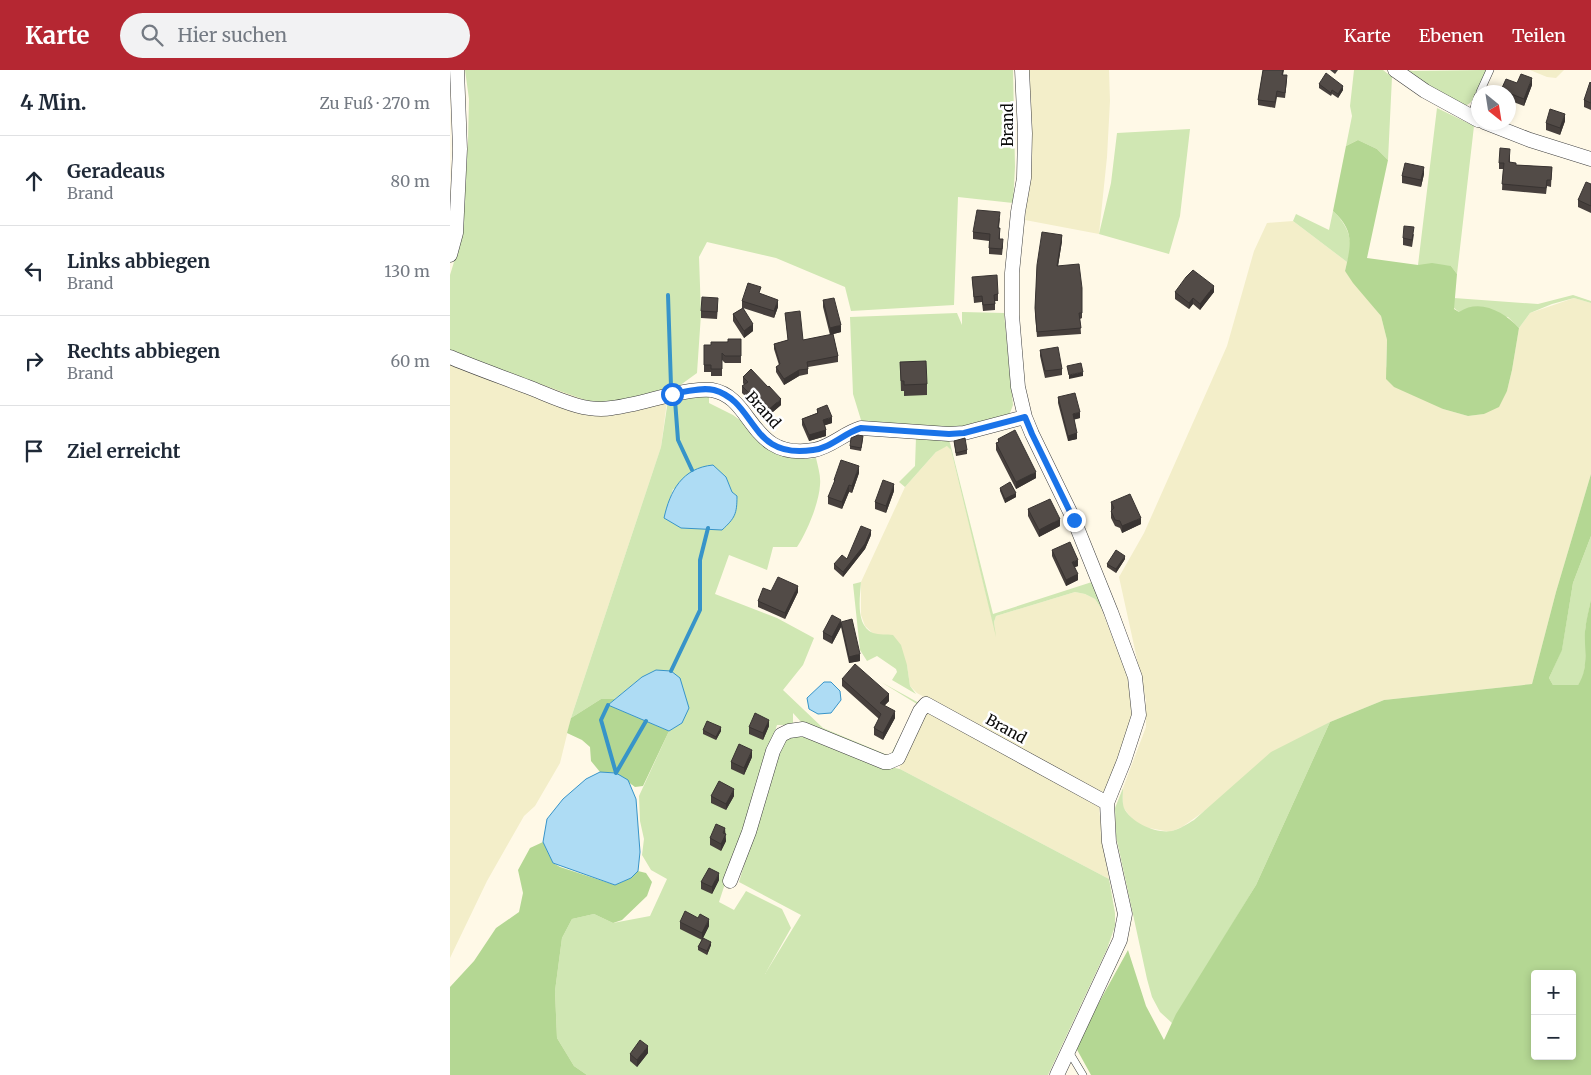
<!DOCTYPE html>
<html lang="de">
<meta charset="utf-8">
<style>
:root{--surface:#fff;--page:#f2f2f3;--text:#1f2937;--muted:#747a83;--line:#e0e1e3;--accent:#b52732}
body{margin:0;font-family:Merriweather,serif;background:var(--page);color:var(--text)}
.controls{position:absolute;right:15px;bottom:15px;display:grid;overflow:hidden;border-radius:5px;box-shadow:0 2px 8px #0003}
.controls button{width:45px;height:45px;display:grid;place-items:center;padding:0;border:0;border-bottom:1px solid var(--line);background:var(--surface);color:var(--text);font:25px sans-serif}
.compass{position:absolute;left:1021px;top:15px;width:45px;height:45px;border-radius:50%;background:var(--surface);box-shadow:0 2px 8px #0003;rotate:150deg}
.stop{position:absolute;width:15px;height:15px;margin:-11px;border:4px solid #1a73e8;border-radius:50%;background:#fff}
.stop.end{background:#1a73e8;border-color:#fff;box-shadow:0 1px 5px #0008}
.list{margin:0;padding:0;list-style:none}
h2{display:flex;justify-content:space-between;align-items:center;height:65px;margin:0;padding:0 20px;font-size:21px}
h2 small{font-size:16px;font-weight:400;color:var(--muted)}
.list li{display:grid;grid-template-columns:32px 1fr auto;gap:15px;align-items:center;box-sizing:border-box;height:90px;padding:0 20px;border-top:1px solid var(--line)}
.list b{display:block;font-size:19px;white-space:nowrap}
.list p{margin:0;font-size:16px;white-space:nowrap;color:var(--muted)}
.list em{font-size:16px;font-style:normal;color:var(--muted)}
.icon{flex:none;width:28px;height:28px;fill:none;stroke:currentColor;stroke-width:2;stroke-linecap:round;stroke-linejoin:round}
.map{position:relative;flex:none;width:1141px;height:1005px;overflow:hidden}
header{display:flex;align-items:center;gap:30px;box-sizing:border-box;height:70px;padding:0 25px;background:var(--accent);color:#fff}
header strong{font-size:24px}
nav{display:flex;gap:28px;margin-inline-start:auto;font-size:18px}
.search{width:350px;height:45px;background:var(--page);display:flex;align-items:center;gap:12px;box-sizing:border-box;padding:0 18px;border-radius:28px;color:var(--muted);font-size:19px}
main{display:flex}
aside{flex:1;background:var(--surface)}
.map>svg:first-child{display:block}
.farmland{fill:#f3eec9}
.green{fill:#d0e7b3;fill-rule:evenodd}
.forest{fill:#b4d793;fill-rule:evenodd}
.water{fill:#aedcf4;stroke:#3794c9}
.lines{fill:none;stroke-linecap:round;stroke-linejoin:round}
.stream{stroke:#3794c9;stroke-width:4}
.lane-casing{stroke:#3d3d3d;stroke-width:8}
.street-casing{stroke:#3d3d3d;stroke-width:15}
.lane{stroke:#fff;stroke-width:7}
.street{stroke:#fff;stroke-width:14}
.wall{fill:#47403d}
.shaded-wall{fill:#393432}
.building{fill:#524b47;stroke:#393432}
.route{stroke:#1a73e8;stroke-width:6}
.labels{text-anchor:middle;stroke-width:5;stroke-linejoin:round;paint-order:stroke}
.street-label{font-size:15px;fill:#0a0a0a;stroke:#fff}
</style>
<header>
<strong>Karte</strong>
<div class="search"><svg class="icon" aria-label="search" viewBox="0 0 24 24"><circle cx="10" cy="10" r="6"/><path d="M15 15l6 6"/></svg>Hier suchen</div>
<nav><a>Karte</a><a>Ebenen</a><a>Teilen</a></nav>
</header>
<main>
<aside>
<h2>4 Min.<small>Zu Fuß · 270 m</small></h2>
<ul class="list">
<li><svg class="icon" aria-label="ahead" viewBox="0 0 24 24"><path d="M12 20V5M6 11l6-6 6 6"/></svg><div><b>Geradeaus</b><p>Brand</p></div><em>80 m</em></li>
<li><svg class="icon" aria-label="left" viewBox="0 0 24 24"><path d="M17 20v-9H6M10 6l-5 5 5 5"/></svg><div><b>Links abbiegen</b><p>Brand</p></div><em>130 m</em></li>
<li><svg class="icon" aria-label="right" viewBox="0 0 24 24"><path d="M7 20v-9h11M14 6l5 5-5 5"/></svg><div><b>Rechts abbiegen</b><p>Brand</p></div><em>60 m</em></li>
<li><svg class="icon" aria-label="arrive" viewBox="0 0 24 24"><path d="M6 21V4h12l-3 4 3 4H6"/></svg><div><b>Ziel erreicht</b></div></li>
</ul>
</aside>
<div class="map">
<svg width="1141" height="1005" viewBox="0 0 1141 1005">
<rect width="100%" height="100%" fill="#fff9e7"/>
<path class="farmland" d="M577,0h82l1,31 -3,56 -8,77 -74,-14 5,-66z
M1080,0h34l-8,8 -9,-1z
M843,151l54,41 -2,9 36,45 6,24 -1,27 57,42 25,7 16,-2 23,-23 5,-21 7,-42 11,-15 44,-15 17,5v171l-35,118 -24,92 -148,16 -54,22 -148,105 -12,5 -26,-5 -12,-8 -9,-12v-19l23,-61v-27l-27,-123 25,-44 83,-187 27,-95 13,-28z
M0,282l218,42 -7,53 -90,271 -11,45 -25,43 -11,10 -37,65 -37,77z
M498,376l3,4 44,181 -1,-9 2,-6 79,-24 10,2 10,5 6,9 27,70 6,36 -12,39 -17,39 -11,-1 -84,-45 -93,-53 -7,-7 -3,-21 -42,-39 -4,-11v-33l44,-95 31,-35 6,-5z
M474,639l175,98 4,39 6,33 -209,-110 -1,-9z"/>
<path class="green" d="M15,0h548l2,97 -2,36 -55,-6 -4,108 -103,6 -6,-24 -69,-29 -69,-16 -8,15 2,57 -4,59 -29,21 -51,10 -23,-1 -144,-51v-77l12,-39 6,-95 1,-42z
M904,0h29l9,7 -4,83 -11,-11 -19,-9 -12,6 6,-30 -2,-10z
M955,0l8,1 73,-1c-4,12 -10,38 -26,36z
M987,38l37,18 -17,148 -6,-8 -33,-1z
M740,59l-10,87 -11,38 -70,-20 12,-51 6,-50z
M883,141c15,14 22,31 14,51l-54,-41 3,-7 33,16z
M1123,225l18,6v2l-17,-5 -22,6 -22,9 -11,15 -11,-11 -49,-5 -5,-4v-10l84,6z
M512,242l42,1 9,92 -3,8 -8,5 -60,13 -76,-8 -5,-3 -8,-26 -3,-77 107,-4 5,12z
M259,324v9l24,12 15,11 57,33 11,-1c2,9 5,18 4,27 -1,18 -13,47 -23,62h-24l-6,23 -38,-15 -14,39 62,24 37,20 -11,27 -20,25 40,38 67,28 27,-52 -36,-22 38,21 -27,55 -89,-34 -10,-11v12h-16l-58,177 15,8 12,-19 36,18 9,19 -26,46 36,-59 -62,-33 43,-144 14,-7 84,34 20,4 209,110 6,34v13l-8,23 -59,126h-461l-13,-9 -17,-28 -2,-47 7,-53 10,-19 22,-5 19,9 37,-7 17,-37 -16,-9 -9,-15 2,-16 -4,-18 -1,-25 30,-65 13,-8 -40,-46 -27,22h-14l-30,19 90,-271 7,-47zM276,407l6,15 -10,38 -58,-12 9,-29z
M466,367l32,2 2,4 43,171 102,-33 11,25 -5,2 -6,-9 -10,-5 -10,-2 -79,24 -2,6 2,15 -45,-187 -4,-4 -11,6 -31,35 -6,-5 16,-16z
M1141,466v63l-6,31v35l-2,13 -5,7h-25l-4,-7 13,-29 11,-66z
M411,512c-1,15 -6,44 12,51 6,2 14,1 20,2l8,10 6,20 3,21 6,8 -24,-14 5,-8 -1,-3 -19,-13 -10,5 -7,-11 -7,-66z
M880,652l-74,163 -84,138 -12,-11 -8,-15 -5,-18 -31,-143 -1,-28 8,-20c0,6 -1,15 1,20 7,15 33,26 48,23 8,-2 15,-7 22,-11l77,-68z"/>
<path class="forest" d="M908,70l19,9 11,11 -21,98 51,7 14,-2 19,3 6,8 -3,35 5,3c21,-14 45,0 60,16l-7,42 -5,21 -8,16 -15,7 -16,2 -25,-7 -49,-22 -8,-8 1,-39 -6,-24 -28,-33 -8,-12c6,-26 10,-40 -12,-60l13,-65z
M1141,404v62l-18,47 -11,67 -13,28 4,7h25c11,-16 6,-36 7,-54 1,-11 4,-21 6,-32v476h-500l-16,-29 53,-96 18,56 18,34 12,-26 80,-129 74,-163 54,-22 148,-16 24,-92zM1085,904h37v82h-37z
M151,629h14l-7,6 61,26 -26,55 -8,1 -19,-14 -16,-1 -9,-11 -1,-14 -8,-7 -15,-7 4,-15z
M93,772l10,21 7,4 55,18 16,-7 7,-7 8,2 6,9 -5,14 -25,24 -9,3 -19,-9 -22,5 -10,19 -7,53 2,47 17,28 13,9h-137v-88l24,-26 22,-33 23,-16 4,-19 -5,-23 12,-22z"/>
<path class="water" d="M263,395l13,12 6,15 5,4c0,18 -2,22 -15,34l-41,-2 -17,-10c6,-27 18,-50 49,-53z
M206,600l15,1 9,7 9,30 -7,15 -13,8 -61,-26 34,-28z
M374,612h7l9,9 1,9 -10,13 -13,1 -9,-5 -2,-11z
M150,702l16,1 12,7 8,19 4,53 -2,19 -7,7 -16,7 -62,-22 -10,-21 4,-23 16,-20 23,-20z"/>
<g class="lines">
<path class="stream" d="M218,225l3,91
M225,330l3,40 14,30
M221,601l29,-61v-50l8,-32
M158,635l-7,15 15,53
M166,703l30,-52"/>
<g class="lane-casing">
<path id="lane" d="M1030,22l10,-22
M1021,47l7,-21
M618,980l15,25"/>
</g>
<g class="street-casing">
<path id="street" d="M572,0l3,63 -1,45 -6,34 -6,61v42l6,72 7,30 7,17 42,86 37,92 24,65 4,38 -15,46 -17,42 2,39 16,72 -5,26 -63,135
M945,0l30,21 53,29
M1034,52l46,18 61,19
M0,185l6,-22 4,-84 -3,-79
M0,287c26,11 52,20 78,30 26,10 56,26 84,21 26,-3 51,-13 78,-17 7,-1 15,-2 22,-1 42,7 37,71 102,60 17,-3 30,-17 47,-22l88,6 15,-1 61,-16
M280,811l19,-49 24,-81 8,-16 8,-4 14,-2 81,33h5l9,-4 22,-47 6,-7 181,99"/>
</g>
<use href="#lane" class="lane"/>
<use href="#street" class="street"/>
</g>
<path class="wall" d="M813,0h21l-1,5 4,5 -2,18 -8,-1 -2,11 -17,-3v-5z
M880,0h8l-3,4z
M1141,13v27l-7,-3v-7z
M869,14l24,6 -5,8 -6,-4 -1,2 -12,-8z
M1082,15l-8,21 -16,-6v-8h-7v-2z
M1115,51l-5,14 -14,-5v-7z
M1060,85v7l6,3 36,2 -1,20 -4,-1 -1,8 -44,-4 1,-21h-4v-6z
M974,104l-3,13 -19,-4v-7z
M1141,114v29l-13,-6v-7z
M550,148l-1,10 1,6v5l3,7 -1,9 -13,-1v-13l-16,-2v-7z
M964,164l-2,13 -9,-2v-7z
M612,171l-4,25 24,22v30l-2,1 1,15 -44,3 -2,-23 2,-49z
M522,207l26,17v7h-3v9l-12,1 -1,-9 -8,1z
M725,222h39l-14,18 -7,-6 -4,5 -14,-10z
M311,224l17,13 -4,11 -31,-10 10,23 -9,7 -11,-17v-7l10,-6h-1v-7z
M373,230l18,32 -8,2 5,22v6l-30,5v7l-9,2 -15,9 -8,-13v-5l3,-2 -5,-16v-5l14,-4 -3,-27 18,27 27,-5 -7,-28z
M268,235l-1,14 -16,-1v-7z
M291,269v24h-16l-3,-3v16h-11v-4h-7v-27h7z
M590,280l22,19v6l-17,3 -5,-22z
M450,292l27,22v11l-23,1v-5h-3z
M293,307l38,28 -14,12 -25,-24v-7l2,-1 -1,-2z
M608,327l22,21 -6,1 3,20 -9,2 -10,-38z
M367,339l15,14 -7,2 1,11 -17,5 -7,-16v-6l15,-6z
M413,369l-2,12 -11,-2v-3z
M548,369l38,39 -20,11 -20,-39v-7l2,-1z
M504,371l13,9v4l-11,2z
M409,403l-7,20 -3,-1 -7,17 -14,-5v-7l6,-13v-4z
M550,418l16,9 -11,6 -5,-12z
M444,421l-8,22 -11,-4v-7z
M661,432l30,22 -19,9 -2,-5 -5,-2 -4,-8z
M578,439l32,17 -21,11 -11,-21z
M421,465l-6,14 -22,28 -9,-8v-5l13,-5z
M602,480l26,16 -3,1 3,13 -12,6 -14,-30z
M675,489l-9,14 -9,-6v-3z
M321,521l27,1 -13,27 -27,-12v-6z
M391,552l19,39 -11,2 -8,-36 -9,17 -9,-5v-7z
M392,609l47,22 -5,5 11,12 -12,22 -9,-5v-7l5,-9 -37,-33z
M319,656l-6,14 -14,-6v-7z
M253,660l18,1 -5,9 -13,-6z
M302,687l-8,18 -13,-6v-7z
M261,726h23l-8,14 -15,-7z
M275,764l1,7 -5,10 -11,-6v-7z
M269,810l-7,14 -11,-5v-7z
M230,852l29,4 -6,12 8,7 -4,10 -9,-5v-3l4,-7 -22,-11z
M198,983l-11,14 -7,-6v-7z"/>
<path class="shaded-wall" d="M1082,8v7l-8,21v-7z
M893,16v4l-5,8v-4z
M1115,44v7l-5,14v-7z
M974,97v7l-3,13v-7z
M612,165v6l-5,31v-6z
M764,216v6l-14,18v-6z
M743,228v6l-4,5v-6z
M328,230v7l-4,11v-7z
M303,254v7l-9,7v-7z
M391,255v7l-11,3v-7z
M349,300v6l-15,9v-6z
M633,302v4l-14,3v-4z
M331,329v6l-14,12v-6z
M630,342v6l-7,2v-6z
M382,347v6l-9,3v-6z
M376,360v6l-17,5v-6z
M627,363v6l-9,2v-5z
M409,396v7l-7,20v-7z
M586,402v6l-20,11v-7z
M444,414v7l-8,22v-7z
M399,415v7l-7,17v-7z
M566,423v4l-11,6v-4z
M691,448v6l-19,9v-7z
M610,449v7l-21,11v-7z
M421,460v5l-6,14 -22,28v-5z
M675,486v3l-9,14v-4z
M628,490v6l-6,2v-6z
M628,504v6l-12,6v-6z
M348,516v6l-13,27v-6z
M391,550v7l-9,17v-7z
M410,584v7l-11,2v-6z
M439,624v7l-9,9v-7z
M445,641v7l-12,22v-7z
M319,650v6l-6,14v-7z
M271,657v4l-5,9v-3z
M302,680v7l-8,18v-7z
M284,719v7l-8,14v-6z
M275,758l1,13 -5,10v-7l2,-11z
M269,803v7l-7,14v-7z
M259,849v7l-7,14v-7z
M261,872v3l-4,10v-4z
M198,976v7l-11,14v-7z"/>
<path class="building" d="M813,0h20l-1,5h5l-2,18 -8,-2 -2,11 -17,-2z
M876,3l17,13 -5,8 -6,-4 -1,3 -12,-9z
M1071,4l11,4 -8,21 -23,-9 5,-11 11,4z
M1140,12l1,1v20l-7,-3z
M1100,39l15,5 -5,14 -14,-5z
M1050,78l10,1 -1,13 7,1v2l36,2 -1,13h-4l-1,8 -44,-4 2,-21h-5z
M955,93l19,4 -3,13 -19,-4z
M1136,112l5,2v22l-13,-6z
M527,140l23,2 -2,16h2l-1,11h4l-1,10 -13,-1 1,-14 -17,-2z
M954,156l10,1 -2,13 -9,-2z
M592,162l20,3 -5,31 22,-2 3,24v25h-3l2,15 -44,4 -2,-24 2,-43z
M743,200l21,16 -14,18 -7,-6 -4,5 -14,-11 11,-15z
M547,205l1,19 -4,1 1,9 -12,1 -1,-9 -8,1 -2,-20z
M298,213l13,4 -2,6 19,7 -4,11 -32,-10z
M252,227l16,1 -1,14 -16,-1z
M384,228l7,27 -11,3 -7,-28z
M293,238l10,16 -9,7 -11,-17z
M350,241l3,29 30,-6 5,22 -31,6 1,7 -9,1 -15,9 -8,-12 4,-3 -6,-20 14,-4 -3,-27z
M278,269h13v17h-16l-3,-3v16h-11v-4h-7v-20h7v-3h17z
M608,277l4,22 -17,2 -5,-21z
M476,291l1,23 -23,1v-4h-3l-1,-19z
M631,293l2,9 -14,3 -2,-9z
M301,299l17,18 1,-1 12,13 -14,12 -25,-25 6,-4 -5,-5z
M625,323l5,19 -7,2 4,19 -9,3 -10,-39z
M377,335l5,12 -9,3 3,10 -17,5 -7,-16 16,-6 -1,-4z
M565,360l21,42 -20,10 -20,-39 3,-1 -1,-3z
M408,365l5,1 -2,12 -11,-2 1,-8z
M515,368l2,12 -11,3 -2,-12z
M391,390l18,6 -7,20 -3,-1 -7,17 -14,-5 7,-17h-1z
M433,410l11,4 -8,22 -11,-4z
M560,412l6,11 -11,6 -5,-11z
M680,424l11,24 -19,8 -2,-5 -5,-1 -4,-9 3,-3 -3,-6z
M600,429l10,20 -21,11 -11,-21z
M411,456l10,4 -6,14 -22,28 -9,-8 8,-9 5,4z
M620,472l8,18 -6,2 6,12 -12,6 -14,-30z
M666,480l9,6 -9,13 -9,-5z
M328,507l20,9 -13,27 -27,-12 5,-13 8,3z
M382,545l9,5 -9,17 -9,-5z
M402,549l8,35 -11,3 -8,-35z
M405,594l34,30 -9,9 15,8 -12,22 -9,-5 7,-14 -39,-35z
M305,643l14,7 -6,13 -14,-6z
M257,651l14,6 -5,10 -13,-7z
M289,674l13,6 -8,18 -13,-6z
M269,711l15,8 -8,15 -15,-8z
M266,754l9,4 -2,5 3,1 -5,10 -11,-6z
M259,798l10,5 -7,14 -11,-5z
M235,841l13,7 2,-4 9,5 -7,14 -22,-11z
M253,868l8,4 -4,9 -9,-4z
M190,970l8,6 -11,14 -7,-6z"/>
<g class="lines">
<path class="route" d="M222,324c13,-2 29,-7 42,-4 43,12 35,70 99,60 18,-2 31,-17 48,-22l88,6 15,-1 61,-16 7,17 42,86"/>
</g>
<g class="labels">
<g class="street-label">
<text transform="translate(558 55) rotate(-90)" y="5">Brand</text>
<text transform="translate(313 340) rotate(48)" y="5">Brand</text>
<text transform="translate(556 659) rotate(29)" y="5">Brand</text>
</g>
</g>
</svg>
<div class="controls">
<button>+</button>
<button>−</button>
</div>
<svg class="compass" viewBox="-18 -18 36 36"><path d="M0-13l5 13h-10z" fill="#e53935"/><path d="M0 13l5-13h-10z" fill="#747a83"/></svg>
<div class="stop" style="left:222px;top:324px"></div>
<div class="stop end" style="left:624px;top:450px"></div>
</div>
</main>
